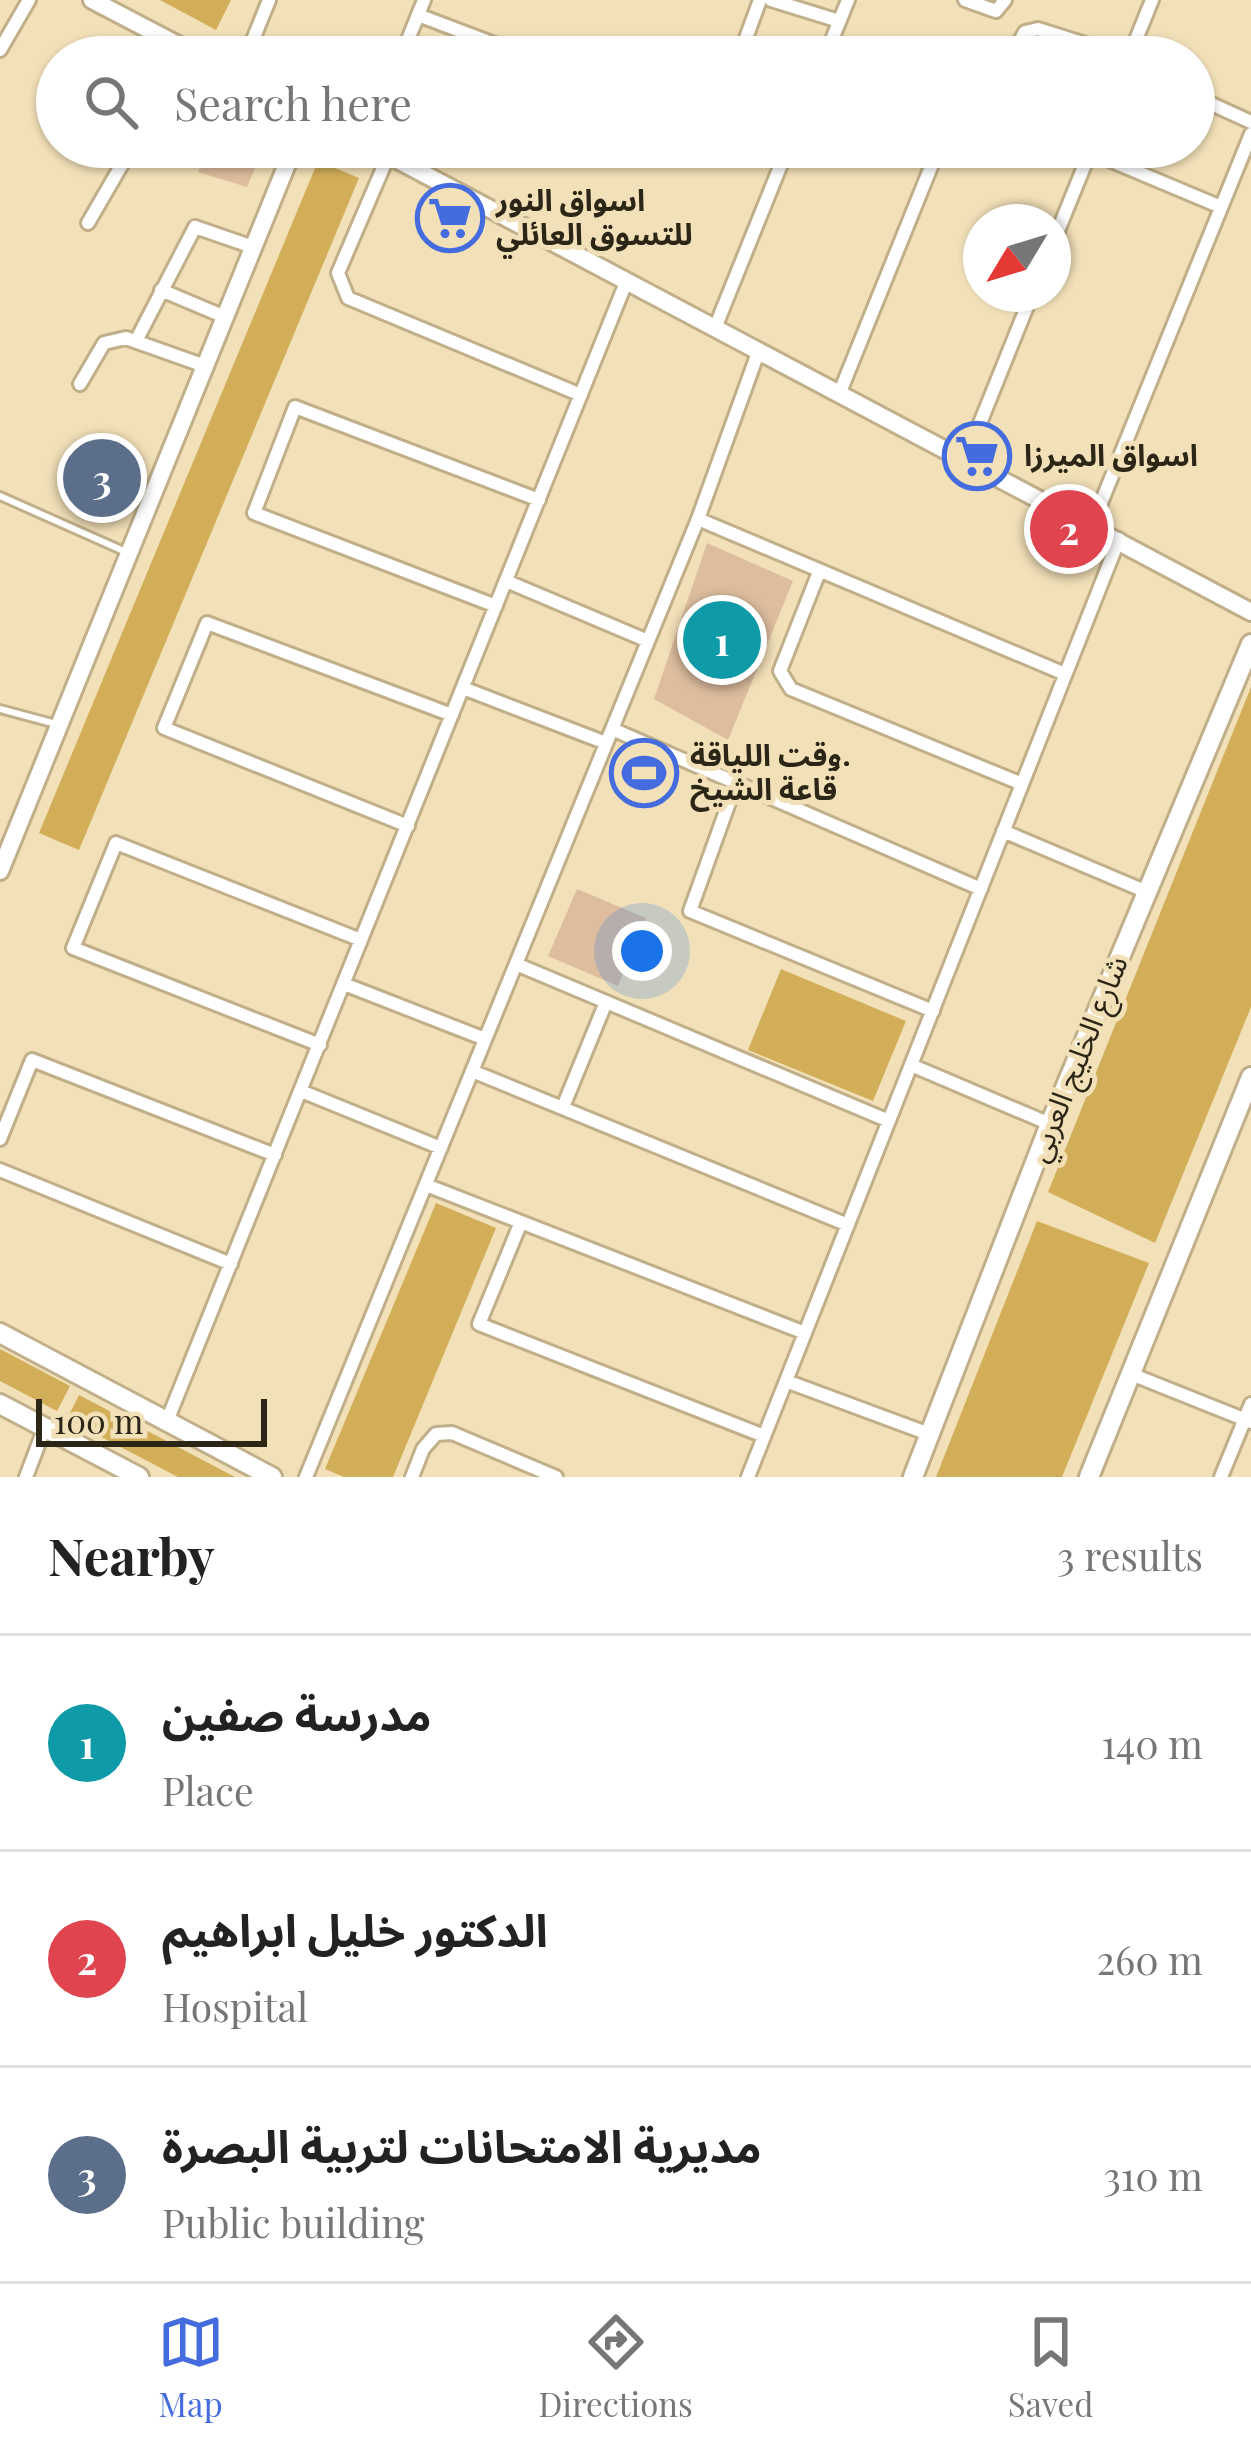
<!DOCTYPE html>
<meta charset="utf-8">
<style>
:root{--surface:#fff;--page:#f2f2f2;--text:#222;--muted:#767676;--line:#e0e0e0;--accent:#456cde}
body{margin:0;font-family:"Playfair Display","Noto Sans Arabic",serif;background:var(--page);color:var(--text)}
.compass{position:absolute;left:963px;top:204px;width:108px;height:108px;border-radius:50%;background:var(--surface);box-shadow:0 3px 9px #0004;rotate:232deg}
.scale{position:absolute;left:36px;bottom:30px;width:231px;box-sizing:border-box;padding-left:12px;border:6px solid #2c2617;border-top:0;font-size:33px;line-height:42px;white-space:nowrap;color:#2c2617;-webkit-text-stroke:9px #f2e0b8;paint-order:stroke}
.you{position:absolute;left:642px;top:951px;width:42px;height:42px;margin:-30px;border:9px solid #fff;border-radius:50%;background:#1a73e8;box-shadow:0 0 0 18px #1a73e833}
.badge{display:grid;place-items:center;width:78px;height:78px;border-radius:50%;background:var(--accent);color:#fff;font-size:39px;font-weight:700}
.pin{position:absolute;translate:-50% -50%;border:6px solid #fff;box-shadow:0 3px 12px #0006}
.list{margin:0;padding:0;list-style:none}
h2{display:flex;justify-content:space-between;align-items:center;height:156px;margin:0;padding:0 48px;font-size:51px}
h2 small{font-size:39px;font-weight:400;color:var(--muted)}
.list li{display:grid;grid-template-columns:78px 1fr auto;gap:36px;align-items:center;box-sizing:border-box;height:216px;padding:0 48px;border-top:3px solid var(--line)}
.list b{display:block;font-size:45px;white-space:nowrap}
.list p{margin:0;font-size:39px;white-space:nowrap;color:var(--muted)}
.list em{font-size:39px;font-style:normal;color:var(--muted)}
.icon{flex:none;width:66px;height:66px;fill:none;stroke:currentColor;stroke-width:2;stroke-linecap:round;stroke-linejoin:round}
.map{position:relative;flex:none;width:1251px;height:1477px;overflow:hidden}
.search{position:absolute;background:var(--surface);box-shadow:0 3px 9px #0004;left:36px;right:36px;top:36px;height:132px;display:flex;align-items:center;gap:30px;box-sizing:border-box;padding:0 42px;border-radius:66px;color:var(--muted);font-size:45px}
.sheet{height:804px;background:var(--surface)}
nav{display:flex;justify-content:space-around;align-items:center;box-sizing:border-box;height:168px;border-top:3px solid var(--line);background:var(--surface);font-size:33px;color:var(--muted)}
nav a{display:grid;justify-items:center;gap:6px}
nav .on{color:var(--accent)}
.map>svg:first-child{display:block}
.green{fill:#d2ae59}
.building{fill:#ddbd9e}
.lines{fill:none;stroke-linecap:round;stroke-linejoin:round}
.service-casing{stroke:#c0af89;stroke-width:12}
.minor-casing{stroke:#c0af89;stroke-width:18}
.tertiary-casing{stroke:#c0af89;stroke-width:22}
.secondary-casing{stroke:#c0af89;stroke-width:24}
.service{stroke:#fff;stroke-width:6}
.minor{stroke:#fff;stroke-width:12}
.tertiary{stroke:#fff;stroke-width:16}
.secondary{stroke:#fff;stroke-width:18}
.labels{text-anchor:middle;stroke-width:10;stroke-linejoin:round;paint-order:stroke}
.poi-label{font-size:30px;font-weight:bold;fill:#2c2617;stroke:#f2e0b8;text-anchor:start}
.street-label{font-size:30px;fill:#2c2617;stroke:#f2e0b8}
</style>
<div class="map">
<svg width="1251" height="1477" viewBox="0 0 1251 1477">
<rect width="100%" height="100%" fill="#f2e0b8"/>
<path class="green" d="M160,0h71l-15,30z
M318,161l41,17 -280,672 -40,-17z
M1251,687v320l-96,236 -107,-51z
M781,969l125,52 -33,80 -125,-51z
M436,1203l60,25 -103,249h-49l-19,-8z
M1037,1221l112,42 -87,214h-126z
M0,1349l70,37 -13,25 -57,-30z
M79,1395l156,82h-57l-111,-58z"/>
<path class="building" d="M208,147h56l-17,40 -49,-15z
M707,543l86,38 -65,159 -74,-41z
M577,889l69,29 -28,68 -70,-30z"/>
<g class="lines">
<g class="service-casing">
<path id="service" d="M0,496l126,56
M0,709l56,15"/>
</g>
<g class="minor-casing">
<path id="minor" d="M771,0l68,21
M965,0l31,11 9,-11
M418,15l111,42
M831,42l33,15
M0,50l29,-50
M246,57l23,-57
M401,57l23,-57
M739,57l21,-57
M825,57l23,-57
M1011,57l14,-25 13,-3 89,28
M1129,57l23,-57
M1194,96l57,26
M1090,152l131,55
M389,154l-51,119 10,25 233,97
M88,223l44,-76
M1053,243l39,-96
M161,290l64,27
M715,328l73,-181
M136,341l59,-114 58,20
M80,384l24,-41 22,-5 79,28
M840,392l99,-245
M966,458l66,-164
M698,519l367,155
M1092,525l159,-391
M819,572l-39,99 11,18 231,95
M506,581l142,60
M496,606l-242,-93 41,-106 244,93
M463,688l143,55
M612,729l369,160
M736,783l-46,128 243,100
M408,826l-244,-98 43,-105 245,92
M1003,831l144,61
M516,964l373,157
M344,984l141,55
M320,1045l-247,-97 43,-105 245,97
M911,1065l139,59
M472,1071l376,154
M301,1091l140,57
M563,1107l43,-105
M0,1139l32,-79 243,95
M0,1170l231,94
M426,1185l379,148
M521,1222l-42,102 285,112
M1131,1374l120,48
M786,1381l143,53
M167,1421l460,-1141
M26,1477l19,-50
M306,1477l392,-958 61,-169
M412,1477l11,-28 13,-15 16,-1 104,44
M748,1477l371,-938
M1221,1477l30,-73"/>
</g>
<g class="tertiary-casing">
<path id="tertiary" d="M92,0l109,57
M373,147l878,465
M0,871l294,-724"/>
</g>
<g class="secondary-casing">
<path id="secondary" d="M0,1333l272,144
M0,1404l139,73
M913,1477l137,-353 201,-480
M1089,1477l162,-400"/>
</g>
<use href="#service" class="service"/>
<use href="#minor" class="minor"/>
<use href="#tertiary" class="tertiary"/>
<use href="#secondary" class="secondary"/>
</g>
<defs>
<g id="supermarket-ring" transform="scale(3.45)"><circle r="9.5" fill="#f2e0b8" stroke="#456cde" stroke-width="1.5"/><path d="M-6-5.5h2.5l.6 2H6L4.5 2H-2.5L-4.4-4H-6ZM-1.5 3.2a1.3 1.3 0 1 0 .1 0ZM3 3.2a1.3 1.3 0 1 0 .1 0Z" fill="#456cde"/></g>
<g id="stadium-ring" transform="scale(3.45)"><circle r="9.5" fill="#f2e0b8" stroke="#456cde" stroke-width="1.5"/><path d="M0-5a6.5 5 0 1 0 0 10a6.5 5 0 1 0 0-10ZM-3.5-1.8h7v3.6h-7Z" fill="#456cde"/></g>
</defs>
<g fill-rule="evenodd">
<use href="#supermarket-ring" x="450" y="218"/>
<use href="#supermarket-ring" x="977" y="456"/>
<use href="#stadium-ring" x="644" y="773"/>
</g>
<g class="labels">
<g class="poi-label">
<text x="496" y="211">اسواق النور<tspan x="496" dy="34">للتسوق العائلي</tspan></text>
<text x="1024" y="466">اسواق الميرزا</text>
<text x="690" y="766">وقت اللياقة.<tspan x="690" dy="34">قاعة الشيخ</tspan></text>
</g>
<g class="street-label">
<text transform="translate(1078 1059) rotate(-68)" y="10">شارع الخليج العربي</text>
</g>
</g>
</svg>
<svg class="compass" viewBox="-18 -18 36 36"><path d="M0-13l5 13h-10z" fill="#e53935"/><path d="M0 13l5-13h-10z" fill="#767676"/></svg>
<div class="scale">100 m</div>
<div class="you"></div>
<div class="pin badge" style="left:722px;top:640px;background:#0f9aa8">1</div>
<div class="pin badge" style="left:1069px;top:529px;background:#e0444e">2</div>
<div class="pin badge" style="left:102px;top:478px;background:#5c6f8a">3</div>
<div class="search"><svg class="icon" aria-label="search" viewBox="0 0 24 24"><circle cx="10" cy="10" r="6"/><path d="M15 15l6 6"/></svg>Search here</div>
</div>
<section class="sheet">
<h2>Nearby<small>3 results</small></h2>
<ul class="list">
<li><span class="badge" style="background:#0f9aa8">1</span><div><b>مدرسة صفين</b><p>Place</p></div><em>140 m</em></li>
<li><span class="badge" style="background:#e0444e">2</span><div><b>الدكتور خليل ابراهيم</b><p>Hospital</p></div><em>260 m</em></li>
<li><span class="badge" style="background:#5c6f8a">3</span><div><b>مديرية الامتحانات لتربية البصرة</b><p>Public building</p></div><em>310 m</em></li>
</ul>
</section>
<nav>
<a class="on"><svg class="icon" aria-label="map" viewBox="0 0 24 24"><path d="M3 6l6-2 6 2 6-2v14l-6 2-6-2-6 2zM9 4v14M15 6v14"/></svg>Map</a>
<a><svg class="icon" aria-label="directions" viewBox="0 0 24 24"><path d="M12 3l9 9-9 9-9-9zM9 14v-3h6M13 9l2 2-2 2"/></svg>Directions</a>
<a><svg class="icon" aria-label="saved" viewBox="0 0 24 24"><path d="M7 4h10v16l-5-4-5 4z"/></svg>Saved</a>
</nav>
